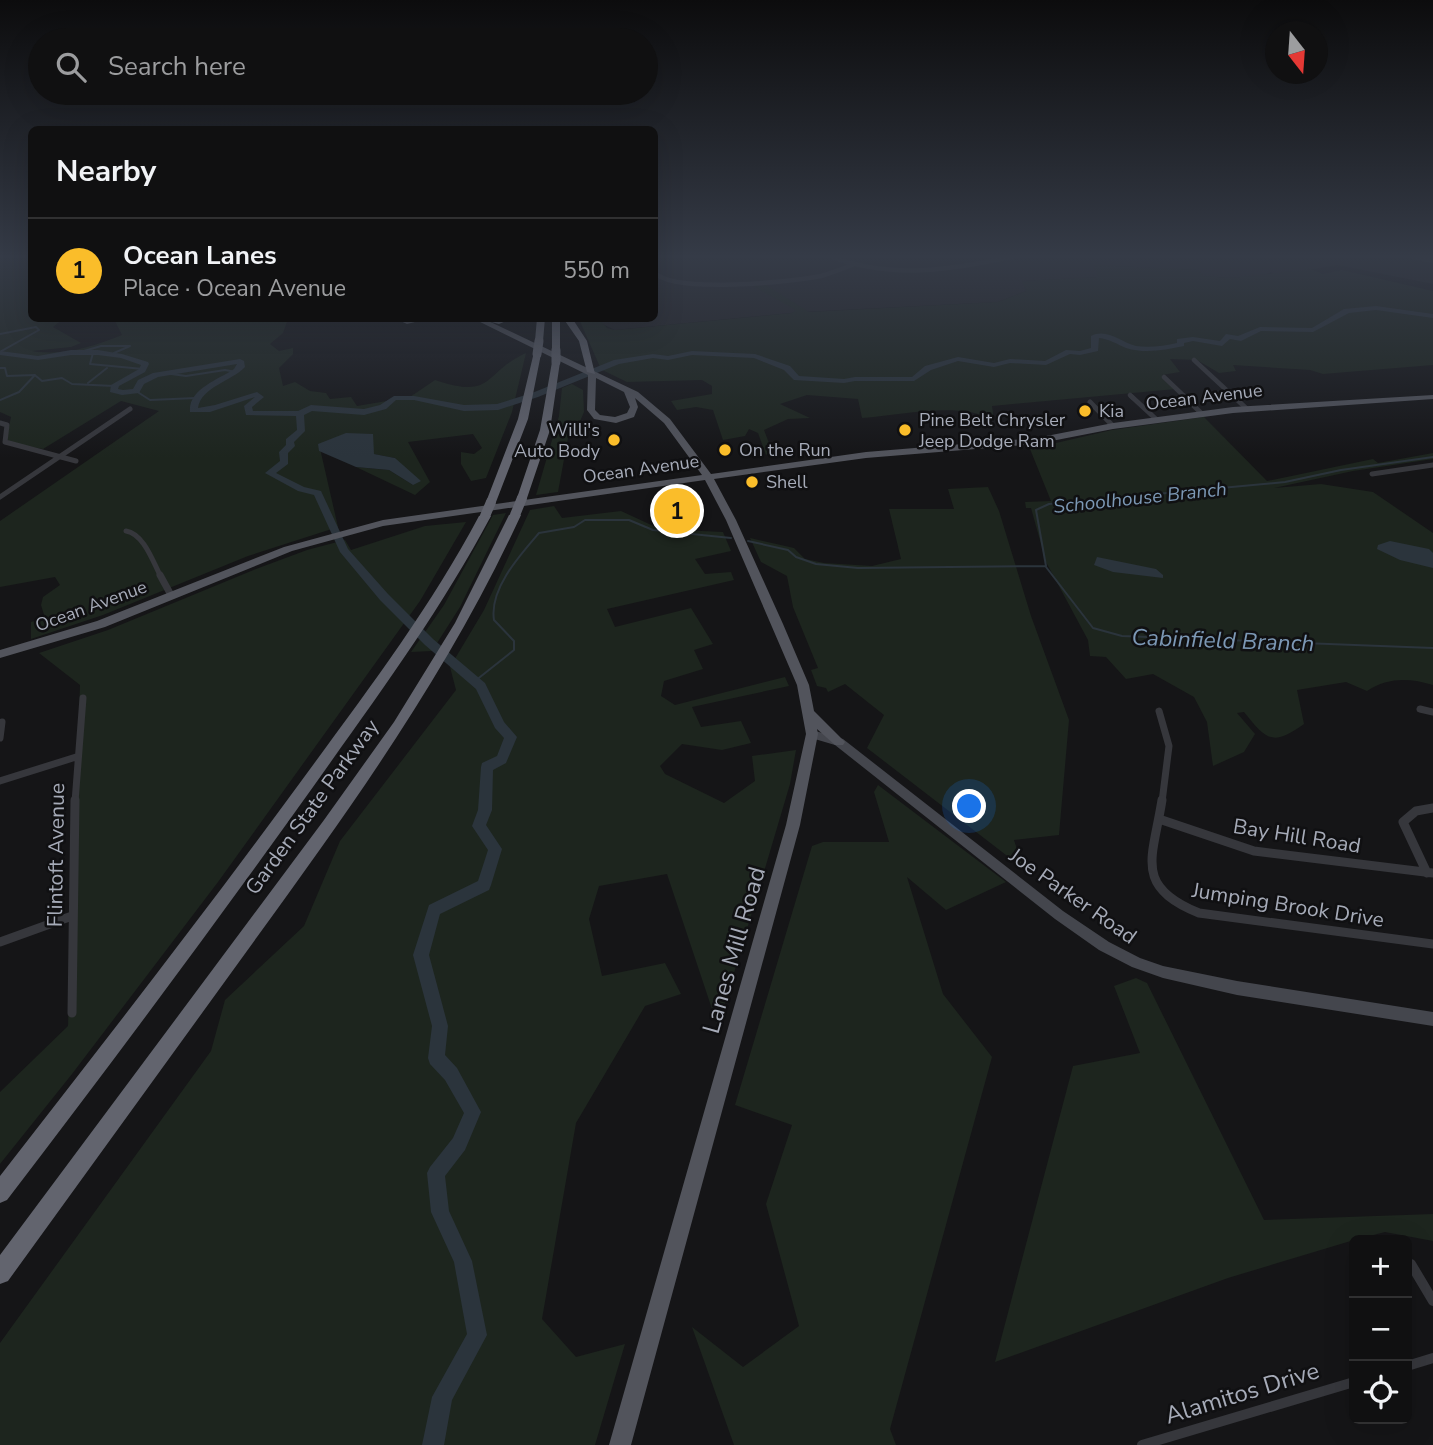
<!DOCTYPE html>
<meta charset="utf-8">
<style>
:root{--surface:#101011;--page:#1e1e1f;--text:#f1f3f6;--muted:#9c9d9f;--line:#303031;--accent:#fabd2a}
body{margin:0;font-family:"Nunito Sans",sans-serif;background:var(--page);color:var(--text)}
.controls{position:absolute;right:21px;bottom:21px;display:grid;overflow:hidden;border-radius:10px;box-shadow:0 7px 28px #0002}
.controls button{width:63px;height:63px;display:grid;place-items:center;padding:0;border:0;border-bottom:2px solid var(--line);background:var(--surface);color:var(--text);font:35px sans-serif}
.compass{position:absolute;left:1265px;top:21px;width:63px;height:63px;border-radius:50%;background:var(--surface);box-shadow:0 7px 28px #0002;rotate:163deg}
.you{position:absolute;left:970px;top:807px;width:24px;height:24px;margin:-18px;border:5px solid #fff;border-radius:50%;background:#1a73e8;box-shadow:0 0 0 10px #1a73e833}
.badge{display:grid;place-items:center;width:46px;height:46px;border-radius:50%;background:var(--accent);color:#111;font-size:23px;font-weight:700}
.pin{position:absolute;translate:-50% -50%;border:4px solid #fff;box-shadow:0 2px 7px #0006}
.list{margin:0;padding:0;list-style:none}
h2{display:flex;justify-content:space-between;align-items:center;height:91px;margin:0;padding:0 28px;font-size:30px}
h2 small{font-size:23px;font-weight:400;color:var(--muted)}
.list li{display:grid;grid-template-columns:46px 1fr auto;gap:21px;align-items:center;box-sizing:border-box;height:105px;padding:0 28px;border-top:2px solid var(--line)}
.list b{display:block;font-size:26px;white-space:nowrap}
.list p{margin:0;font-size:23px;white-space:nowrap;color:var(--muted)}
.list em{font-size:23px;font-style:normal;color:var(--muted)}
.icon{flex:none;width:38px;height:38px;fill:none;stroke:currentColor;stroke-width:2;stroke-linecap:round;stroke-linejoin:round}
.map{position:relative;flex:none;width:1433px;height:1445px;overflow:hidden}
.search{position:absolute;background:var(--surface);box-shadow:0 7px 28px #0002;left:28px;top:28px;width:630px;height:77px;display:flex;align-items:center;gap:18px;box-sizing:border-box;padding:0 24px;border-radius:38px;color:var(--muted);font-size:26px}
.panel{position:absolute;background:var(--surface);box-shadow:0 7px 28px #0002;left:28px;top:126px;width:630px;height:196px;border-radius:10px}
.map>svg:first-child{display:block}
.built{fill:#212124}
.green{fill:#1d251e}
.water{fill:#2b343c}
.lines{fill:none;stroke-linecap:round;stroke-linejoin:round}
.stream{stroke:#2b343c;stroke-width:2}
.river{fill:#2b343c;fill-rule:evenodd}
.street-far4{stroke:#36373c;stroke-width:4.5}
.street-far3{stroke:#36373c;stroke-width:5}
.street-far2{stroke:#36373c;stroke-width:7}
.street-far1{stroke:#36373c;stroke-width:9}
.street{stroke:#36373c;stroke-width:10}
.secondary{fill:#44464d;fill-rule:evenodd}
.primary{fill:#52545c;fill-rule:evenodd}
.highway{fill:#62646e;fill-rule:evenodd}
.highway-bridge-far1{stroke:#62646e;stroke-width:9}
.highway-bridge{stroke:#62646e;stroke-width:10}
.poi-dot{fill:#fabd2a;stroke:#101012;stroke-width:2.5}
.labels{text-anchor:middle;stroke-width:5;stroke-linejoin:round;paint-order:stroke}
.far-street-label{font-size:18px;fill:#a6abb8;stroke:#101012}
.far-poi-label{font-size:18px;fill:#a6abb8;stroke:#101012;text-anchor:start}
.far-water-label{font-size:19px;font-style:italic;fill:#7c98b5;stroke:#101012}
.street-label{font-size:21px;fill:#a6abb8;stroke:#101012}
.water-label{font-size:23px;font-style:italic;fill:#7c98b5;stroke:#101012}
.near-street-label{font-size:24px;fill:#a6abb8;stroke:#101012}
</style>
<div class="map">
<svg width="1433" height="1445" viewBox="0 0 1433 1445">
<rect width="100%" height="100%" fill="#151517"/>
<path class="built" d="M655,256h778v28l-95,-19 -61,10 -6,-3 -9,4 -31,2 -28,-2 -5,-6 -103,-5 4,12 -76,4 3,10 -28,11 -197,10 -186,18 -15,-7 -1,-4 55,-1z"/>
<path class="green" d="M0,256h31l1,62 31,1 -10,8 28,16 -10,4 -39,4c32,5 60,-4 90,-16l-8,-16h174l-5,14 -13,11 9,7 14,-3v6l-14,14 4,18 12,-4 15,9 16,2 4,6 21,-2 6,9 53,-9 25,-17c60,20 47,-7 91,-27l-14,59 -26,66 -15,3 -10,-17v-12l13,2 8,-6 -9,-14 -65,8 22,40 -15,13 -59,-28 33,3 24,15 -18,-27 -76,-14 19,83 -90,29 -145,59 -72,24v-17l14,-4 -4,-13 2,-8 17,-12 -5,-8 -55,10v-66l159,-110 -38,-10 -78,48 -34,-6 -2,-6 4,-20 -11,-5z
M1094,265l104,5 5,6 28,2 80,-9 12,5 19,-4 91,21v74l-110,9 -13,-4 -77,-5 3,6 -17,2 -22,-13 -27,-1 10,13 -18,3 14,14 -184,17 2,14c-36,-19 -91,-5 -132,-2l-4,-19 -51,-4 -27,9 30,14 -22,1 -24,11 8,21 -6,4 -8,-22 -9,-4 -4,7 -22,4 -10,-30 -17,-3 -19,3 -6,-9 41,-7v-8l-10,-6 -75,2 -29,-14 2,-1 -21,-48h20l8,9 8,2 177,-17 4,-3 -43,-24 13,-1 43,27 189,-10 28,-11 -4,-10 76,-4z
M572,384l11,6 1,22 -6,14 -8,1 -12,65 -22,3 23,-79 3,-28z
M1204,417l63,64 106,-22 5,4 55,-10v6l-80,12 -79,17 47,-4 52,8 60,41v152c-23,-7 -45,-8 -66,6l-21,-9 -49,8 7,34c-31,22 -37,17 -60,-12l-7,1 18,21 -11,18 -31,14 -6,-44 -13,-25 -41,-23 -27,5 -20,-22 -16,-1 -2,-16 -42,-78 -15,-54h-5l-1,-6 26,-1 -21,-52 82,-19z
M988,487l11,24 32,105 38,104 -10,115 -45,5 9,28 -156,-120 17,-33 -39,-31 -17,8 -2,-4 -9,-2 -6,-16 7,-2 -25,-61 -6,-31 -26,-14 -11,-24 44,10 11,11 19,4 48,3 29,-7 -12,-50h65l-6,-20z
M554,506l8,12 59,-7 39,18 63,3 8,19 -36,8 10,15 26,-2 3,8 -127,29 8,18 76,-19 22,36 -19,6 9,19 -39,12 -3,15 14,9 110,-28 4,9 -97,21 9,20 40,-6 10,22 -29,7 -40,-6 -22,22 5,8 59,29 31,-22 -3,-25 44,-6 -6,34 -72,243 -51,-153 -68,12 -10,33 13,57 63,-13 16,31 -36,12 -69,117 -34,196 34,38 49,-13 -30,101h-595v-102l211,-292 14,-51 79,-74 36,-85 116,-151 -6,-23 34,-57 46,-100z
M506,513l-46,94 -28,44 -21,1 33,-47 49,-90z
M466,522l-46,79 -202,281 -146,192 -72,90v-72l68,-66 12,-341 -41,-32 69,-23 148,-61 51,-19 38,-10 6,10 74,-24z
M878,785l128,97 -60,28 -39,-33 36,117 49,63 -102,372 6,16h-162l-42,-118 51,40 56,-41 -33,-122 26,-79 -57,-20 77,-259 11,-4h66l-15,-50z
M1136,978l11,5 117,237 169,-6v27l-48,-9 -31,8 -126,38 -233,84 78,-296 67,-13 -26,-67z"/>
<path class="water" d="M346,433l27,1 1,20 21,4 26,23 -8,4 -24,-15 -33,-3 -37,-16 -1,-7z
M1390,541l39,8 4,4v15l-33,-8 -23,-11 1,-4z
M1097,557l59,12 7,6v3l-50,-6 -19,-7z"/>
<g class="lines">
<path class="stream" d="M0,334l36,-7 3,3 -39,22
M84,351l17,-5h29l-16,7
M93,353l-3,11 53,5
M0,368h5l2,8 28,-1 -16,17 -19,8
M164,373l22,3 39,-6 11,2
M36,376l6,5 20,-3 10,6 42,2
M88,383l19,-15
M136,391l14,9 46,-2
M748,541l40,9 8,7 20,7 42,4 188,-2 -10,-56 13,-6 236,-22 56,-12 92,-13
M1046,567l47,61 29,8 311,12
M475,681l39,-31v-9l-20,-21c-5,-31 26,-65 45,-87l35,-6 11,-7h44l24,10 78,8"/>
<path class="river" d="M1376,306l57,8v4l-57,-8 -27,3 -36,19 -52,-1 -20,10 -11,-2 -8,7 -29,-5 -9,2v3c-19,4 -39,8 -58,2 -9,-4 -17,-9 -27,-10l-1,13 -18,4 -10,-1 -24,11 -36,-2 -16,4 -36,-6 -27,9 -17,11h-59l-11,2 -50,-3 -10,-10 -30,-12 -62,-3 -24,5 -15,-2 -34,6 -81,33 -40,13 -34,1 -50,-11h-18l-10,9 -22,6 -52,-4 -8,4 1,16 -11,11 1,4 -7,7v11l-12,9 28,14 17,4 27,58 40,45 45,45 52,44 19,39 13,15 -11,26 -13,7 -1,40 -6,15 16,24 -11,36 -2,5 -49,24 -11,41 19,71 -3,29 12,13 24,44 -16,38 -20,26 4,35 23,50 15,74 -35,65 -8,45h-22l10,-48 35,-63 -13,-72 -23,-50 -4,-39 3,-6 23,-29 11,-25 -19,-33 -15,-16 -2,-6 4,-32 -19,-71 16,-50 49,-24 10,-31 -16,-24 6,-16 3,-43 1,-4 15,-7 7,-18 -9,-10 -19,-39 -51,-44 -45,-45 -40,-48 -26,-57 -16,-4 -33,-18 15,-12 -1,-9 7,-7v-6l11,-9 -1,-14 -50,-1 -2,-9 11,-9 -45,15h-20c-2,-23 28,-32 44,-43l3,-5 -79,13 -14,7 -5,9 -17,2 -12,-3 1,-7 28,-16 2,-4 -20,-7 -23,-3h-27l-33,5 -38,-5v-4l38,5 33,-6h27l24,4 26,8 1,2 -4,8 -26,14 -1,3 5,1 10,-1 5,-9 15,-7 87,-14 4,2 1,6c-13,14 -44,20 -47,41l17,-3 42,-13 7,5 -12,10 1,4h45l13,-6 53,4 16,-4 14,-9h20l50,9 33,-1 35,-11 82,-33 39,-6 15,2 24,-5 63,3 35,12 9,10 45,3 11,-2h57l13,-11 33,-9 36,6 16,-4 35,2 21,-11 14,1 11,-3v-12c16,-8 29,6 45,10 13,2 28,0 41,-3v-4l16,-2 27,4 6,-7 12,2 22,-9 52,1 32,-19z"/>
<path class="street-far4" d="M829,256c62,24 123,14 186,0
M1410,256l23,5
M654,272c18,22 138,10 167,4 10,-3 21,-7 31,-11
M1194,360l41,38
M1164,377l22,21
M1130,395l3,3"/>
<path class="street-far3" d="M1131,396l26,24
M1184,396l18,18
M1233,396l14,13
M1090,402l23,24
M0,423l7,2 -2,17 71,19
M1372,474l61,-9
M0,497l130,-88
M126,531c18,3 27,31 35,46"/>
<path class="street-far2" d="M160,575l11,20
M1420,709l13,3
M1159,711l10,35 -7,56
M0,738l2,-16
M0,781l76,-24
M75,802l8,-104"/>
<path class="street-far1" d="M1162,800c-9,58 -29,86 37,113l234,31
M1159,819l95,32 179,22
M1427,873l-24,-51 13,-11 17,-3
M0,942l72,-26
M72,1013l3,-213"/>
<path class="street" d="M1411,1264l22,37
M1407,1366l26,-8
M1142,1445l212,-63"/>
<path class="secondary" d="M812,730l31,9 220,172 46,31 31,16 23,8 74,15 196,31v14l-196,-31 -74,-17 -31,-11 -33,-17 -44,-31 -220,-174 -27,-8 -1,-3 1,-3z"/>
<path class="primary" d="M394,318h37l-24,6z
M472,318h10l156,74 32,27 41,55 155,-22 170,-14 77,-15 120,-16 200,-12v4l-200,14 -120,16 -77,15 -170,14 -152,21 22,41 47,104 26,61 5,26 31,31 -2,3h-8l-18,-16 1,5 -18,91 -169,620h-22l177,-620 20,-91 -9,-49 -71,-165 -21,-40 -322,46 -91,25 -187,76 -105,31v-8l97,-29 187,-74 99,-27 319,-45 -38,-52 -29,-25 3,9 -4,10 -18,6 -22,-4 -7,-9 1,-35zM596,378l28,14 6,15 -3,6 -12,4 -15,-2 -5,-5z"/>
<path class="highway" d="M476,318h37l-14,6z
M537,318h8l-2,23 -4,3 -4,-3z
M552,318h8v32l-4,3 -4,-3z
M563,318h9l15,23 8,33 -8,-2 -8,-31z
M534,352l7,2 -13,65 -32,83 -5,3 -4,-1 -1,-2 32,-83z
M556,359l4,3 -10,68 -23,68 -5,3 -4,-1 -1,-2 23,-68 12,-68z
M515,512l6,3c-72,156 -164,284 -264,422 -83,115 -166,229 -249,344l-8,3v-29l324,-435 70,-98 61,-99 54,-108z
M485,513l6,3c-51,96 -115,182 -178,271 -99,139 -202,277 -306,413l-7,3v-27c102,-131 204,-262 302,-396 63,-86 127,-170 177,-264z"/>
<path class="highway-bridge-far1" d="M556,350v12
M537,354l2,-13"/>
<path class="highway-bridge" d="M515,515l7,-17
M485,516l6,-14"/>
</g>
<linearGradient id="sky" x2="0" y2="1"><stop stop-color="#0c0c0d"/><stop offset="0.56" stop-color="#353b47"/><stop offset="1" stop-color="#353b47" stop-opacity="0"/></linearGradient>
<rect width="1433" height="458" fill="url(#sky)"/>
<g class="poi-dot">
<circle cx="1085" cy="411" r="7"/>
<circle cx="905" cy="430" r="7"/>
<circle cx="614" cy="440" r="7"/>
<circle cx="725" cy="450" r="7"/>
<circle cx="752" cy="482" r="7"/>
</g>
<g class="labels">
<g class="far-street-label">
<text transform="translate(1204 397) rotate(-7)" y="6">Ocean Avenue</text>
<text transform="translate(641 469) rotate(-8)" y="6">Ocean Avenue</text>
<text transform="translate(91 606) rotate(-20)" y="6">Ocean Avenue</text>
</g>
<g class="far-poi-label">
<text x="1099" y="417">Kia</text>
<text x="919" y="426">Pine Belt Chrysler<tspan x="919" dy="21">Jeep Dodge Ram</tspan></text>
<text x="600" y="436" text-anchor="end">Willi's<tspan x="600" dy="21">Auto Body</tspan></text>
<text x="739" y="456">On the Run</text>
<text x="766" y="488">Shell</text>
</g>
<g class="far-water-label">
<text transform="translate(1140 497) rotate(-6)" y="7">Schoolhouse Branch</text>
</g>
<g class="street-label">
<text transform="translate(312 807) rotate(-54)" y="7">Garden State Parkway</text>
<text transform="translate(1297 836) rotate(9)" y="7">Bay Hill Road</text>
<text transform="translate(56 855) rotate(-89)" y="7">Flintoft Avenue</text>
<text transform="translate(1073 896) rotate(35)" y="7">Joe Parker Road</text>
<text transform="translate(1288 905) rotate(9)" y="7">Jumping Brook Drive</text>
</g>
<g class="water-label">
<text transform="translate(1223 640) rotate(2)" y="8">Cabinfield Branch</text>
</g>
<g class="near-street-label">
<text transform="translate(734 950) rotate(-74)" y="8">Lanes Mill Road</text>
<text transform="translate(1242 1393) rotate(-17)" y="8">Alamitos Drive</text>
</g>
</g>
</svg>
<div class="controls">
<button>+</button>
<button>−</button>
<button><svg class="icon" aria-label="locate" viewBox="0 0 24 24"><circle cx="12" cy="12" r="6"/><path d="M12 2v4M12 18v4M2 12h4M18 12h4"/></svg></button>
</div>
<svg class="compass" viewBox="-18 -18 36 36"><path d="M0-13l5 13h-10z" fill="#e53935"/><path d="M0 13l5-13h-10z" fill="#9c9d9f"/></svg>
<div class="you"></div>
<div class="pin badge" style="left:677px;top:511px">1</div>
<div class="search"><svg class="icon" aria-label="search" viewBox="0 0 24 24"><circle cx="10" cy="10" r="6"/><path d="M15 15l6 6"/></svg>Search here</div>
<section class="panel">
<h2>Nearby<small></small></h2>
<ul class="list">
<li><span class="badge">1</span><div><b>Ocean Lanes</b><p>Place · Ocean Avenue</p></div><em>550 m</em></li>
</ul>
</section>
</div>
